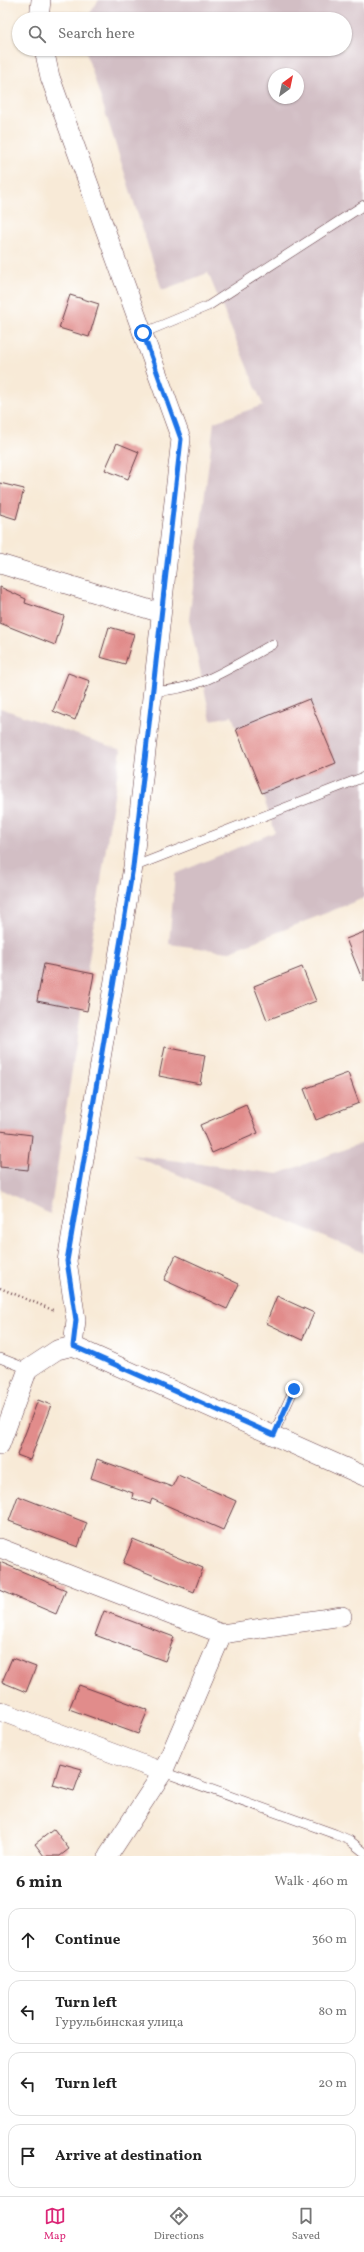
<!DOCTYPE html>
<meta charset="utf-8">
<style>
:root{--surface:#fff;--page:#f2f2f2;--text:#222;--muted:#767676;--line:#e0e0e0;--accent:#db2777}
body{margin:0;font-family:Vollkorn,serif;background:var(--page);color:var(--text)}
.compass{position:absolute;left:268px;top:68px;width:36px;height:36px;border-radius:50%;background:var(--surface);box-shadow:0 1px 3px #0004;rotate:33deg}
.stop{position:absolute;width:12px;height:12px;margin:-9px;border:3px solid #1a73e8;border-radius:50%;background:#fff}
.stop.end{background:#1a73e8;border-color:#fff;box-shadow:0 1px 4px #0008}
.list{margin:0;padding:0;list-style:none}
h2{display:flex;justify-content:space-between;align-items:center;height:52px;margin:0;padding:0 16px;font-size:17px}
h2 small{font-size:13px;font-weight:400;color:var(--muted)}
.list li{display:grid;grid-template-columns:26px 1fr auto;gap:12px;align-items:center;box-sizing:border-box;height:64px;margin:0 8px 8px;padding:0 8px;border:1px solid var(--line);border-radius:12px}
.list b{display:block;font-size:15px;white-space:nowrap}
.list p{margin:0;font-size:13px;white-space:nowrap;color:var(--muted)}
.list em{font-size:13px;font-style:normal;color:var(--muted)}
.icon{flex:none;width:22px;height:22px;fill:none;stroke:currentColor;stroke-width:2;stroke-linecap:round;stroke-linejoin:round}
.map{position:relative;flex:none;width:364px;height:1856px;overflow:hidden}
.search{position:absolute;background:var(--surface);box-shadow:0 1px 3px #0004;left:12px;right:12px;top:12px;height:44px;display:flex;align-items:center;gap:10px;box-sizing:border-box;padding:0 14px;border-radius:22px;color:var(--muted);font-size:15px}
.sheet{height:340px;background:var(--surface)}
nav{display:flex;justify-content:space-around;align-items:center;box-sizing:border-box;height:56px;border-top:1px solid var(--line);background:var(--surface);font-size:11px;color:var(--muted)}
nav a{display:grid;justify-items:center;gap:2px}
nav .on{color:var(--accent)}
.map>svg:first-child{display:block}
.industrial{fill:#d2bec4;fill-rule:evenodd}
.building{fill:#e18c8b}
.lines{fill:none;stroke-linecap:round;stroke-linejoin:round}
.service-casing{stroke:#643d45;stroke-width:10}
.minor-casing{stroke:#643d45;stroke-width:20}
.path{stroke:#643d45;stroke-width:2.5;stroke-dasharray:1 3;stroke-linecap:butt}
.service{stroke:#fff;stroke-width:9}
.minor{stroke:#fff;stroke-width:19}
.route{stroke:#1a73e8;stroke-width:5}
</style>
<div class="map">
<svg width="364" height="1856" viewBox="0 0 364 1856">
<rect width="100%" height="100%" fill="#fff"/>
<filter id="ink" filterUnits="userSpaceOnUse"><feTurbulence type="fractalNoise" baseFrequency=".025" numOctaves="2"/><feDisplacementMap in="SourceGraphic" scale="8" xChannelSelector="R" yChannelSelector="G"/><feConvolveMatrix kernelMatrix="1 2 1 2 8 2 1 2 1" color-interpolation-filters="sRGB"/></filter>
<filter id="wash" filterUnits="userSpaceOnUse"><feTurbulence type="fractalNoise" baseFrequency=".012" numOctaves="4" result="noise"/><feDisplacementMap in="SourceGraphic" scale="16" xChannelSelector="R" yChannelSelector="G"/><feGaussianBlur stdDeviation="0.9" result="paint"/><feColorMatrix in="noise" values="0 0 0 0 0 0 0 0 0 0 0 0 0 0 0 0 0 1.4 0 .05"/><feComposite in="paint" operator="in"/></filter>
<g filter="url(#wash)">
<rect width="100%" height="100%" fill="#f8ead7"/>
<path class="industrial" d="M99,0h265v898l-136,54 -59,-8 6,-70 100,-42 -13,-39 -30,-77 -21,4 -22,-101 25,-197 49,-17 -55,-132 -46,17 -77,-241h260v-30h-259zM274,74h24v24h-24z
M0,708l121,42 -71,464 -50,-25z
M364,1142v111l-232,-98 146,19z"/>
<g id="blocks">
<path class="building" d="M70,295l29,9 -10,33 -30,-9z
M117,443l22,9 -11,27 -23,-9z
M0,483l24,6 -8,30 -16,-5z
M0,587l26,12 -1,4 39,13 -9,29 -55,-22z
M109,627l25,7 -9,30 -25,-7z
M68,673l22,8 -15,39 -22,-9z
M309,699l27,64 -74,30 -26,-64z
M364,932v49h-1l-17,-42z
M44,964l50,10 -7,37 -50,-10z
M302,967l14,34 -49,19 -13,-34z
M165,1047l40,8 -5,29 -41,-8z
M348,1073l11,30 -43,17 -12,-31z
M246,1105l12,28 -46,20 -12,-28z
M0,1131l32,4 -4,35 -28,-3z
M176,1255l63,29 -12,25 -63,-29z
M277,1296l37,17 -12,27 -36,-17z
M38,1400l13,5 -21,55 -13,-5z
M97,1459l75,28 6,-12 58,26 -13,29 -71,-31 -2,5 -18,-6 1,-5 -42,-15z
M18,1496l69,27 -9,24 -69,-26z
M133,1539l70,29 -9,24 -71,-29z
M0,1562l66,28 -10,24 -56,-24z
M104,1611l70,26 -9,24 -70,-26z
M12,1658l24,9 -10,25 -24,-10z
M79,1685l69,25 -10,24 -69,-25z
M60,1763l22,6 -8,22 -21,-6z
M54,1829l15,20 -9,7h-16l-9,-12z"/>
</g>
</g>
<g filter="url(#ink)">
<use href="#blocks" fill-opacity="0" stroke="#643d45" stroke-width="1"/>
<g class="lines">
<g class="service-casing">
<path id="service" d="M143,333l65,-27 156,-101
M153,691c45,1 81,-26 120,-47
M133,867l231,-90
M0,1358l28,11
M273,1435l21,-46
M163,1772l172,62 14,6 15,12"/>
</g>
<g class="minor-casing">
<path id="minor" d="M39,19l2,-19
M44,49l6,28 131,362 -48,428 -66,394 9,59 -3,26
M0,564l161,49
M73,1346l291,130
M0,1445l28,-76 29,-19 16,-4
M0,1548l222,86
M0,1711l163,61 59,-138 120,-18
M108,1856l55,-84"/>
</g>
<path class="path" d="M0,1288l55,23"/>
<use href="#service" class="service"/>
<use href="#minor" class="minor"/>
</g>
</g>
<g class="lines" filter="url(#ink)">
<path class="route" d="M143,333l38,106 -48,428 -66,394 9,59 -3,26 201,89 20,-46"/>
</g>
</svg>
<svg class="compass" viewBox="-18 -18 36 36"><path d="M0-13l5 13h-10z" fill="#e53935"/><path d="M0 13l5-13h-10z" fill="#767676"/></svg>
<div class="stop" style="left:143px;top:333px"></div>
<div class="stop end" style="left:294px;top:1389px"></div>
<div class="search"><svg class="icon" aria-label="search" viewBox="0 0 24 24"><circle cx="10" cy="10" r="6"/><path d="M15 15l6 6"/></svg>Search here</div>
</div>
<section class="sheet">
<h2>6 min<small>Walk · 460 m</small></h2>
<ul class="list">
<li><svg class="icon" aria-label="ahead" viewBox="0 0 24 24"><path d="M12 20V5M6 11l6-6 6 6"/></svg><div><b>Continue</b></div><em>360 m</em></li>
<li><svg class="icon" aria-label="left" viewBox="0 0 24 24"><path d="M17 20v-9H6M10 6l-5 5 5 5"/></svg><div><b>Turn left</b><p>Гурульбинская улица</p></div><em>80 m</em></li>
<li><svg class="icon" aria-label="left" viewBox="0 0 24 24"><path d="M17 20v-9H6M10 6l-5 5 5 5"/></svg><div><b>Turn left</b></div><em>20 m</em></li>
<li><svg class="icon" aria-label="arrive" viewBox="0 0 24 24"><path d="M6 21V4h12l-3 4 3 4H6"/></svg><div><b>Arrive at destination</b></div></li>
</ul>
</section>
<nav>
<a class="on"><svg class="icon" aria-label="map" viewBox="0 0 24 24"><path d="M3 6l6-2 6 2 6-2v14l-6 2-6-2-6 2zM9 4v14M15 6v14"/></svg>Map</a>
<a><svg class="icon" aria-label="directions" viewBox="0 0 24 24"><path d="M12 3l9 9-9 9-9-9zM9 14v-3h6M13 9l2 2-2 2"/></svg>Directions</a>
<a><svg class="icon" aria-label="saved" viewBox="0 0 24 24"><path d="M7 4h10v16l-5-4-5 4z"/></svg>Saved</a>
</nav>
